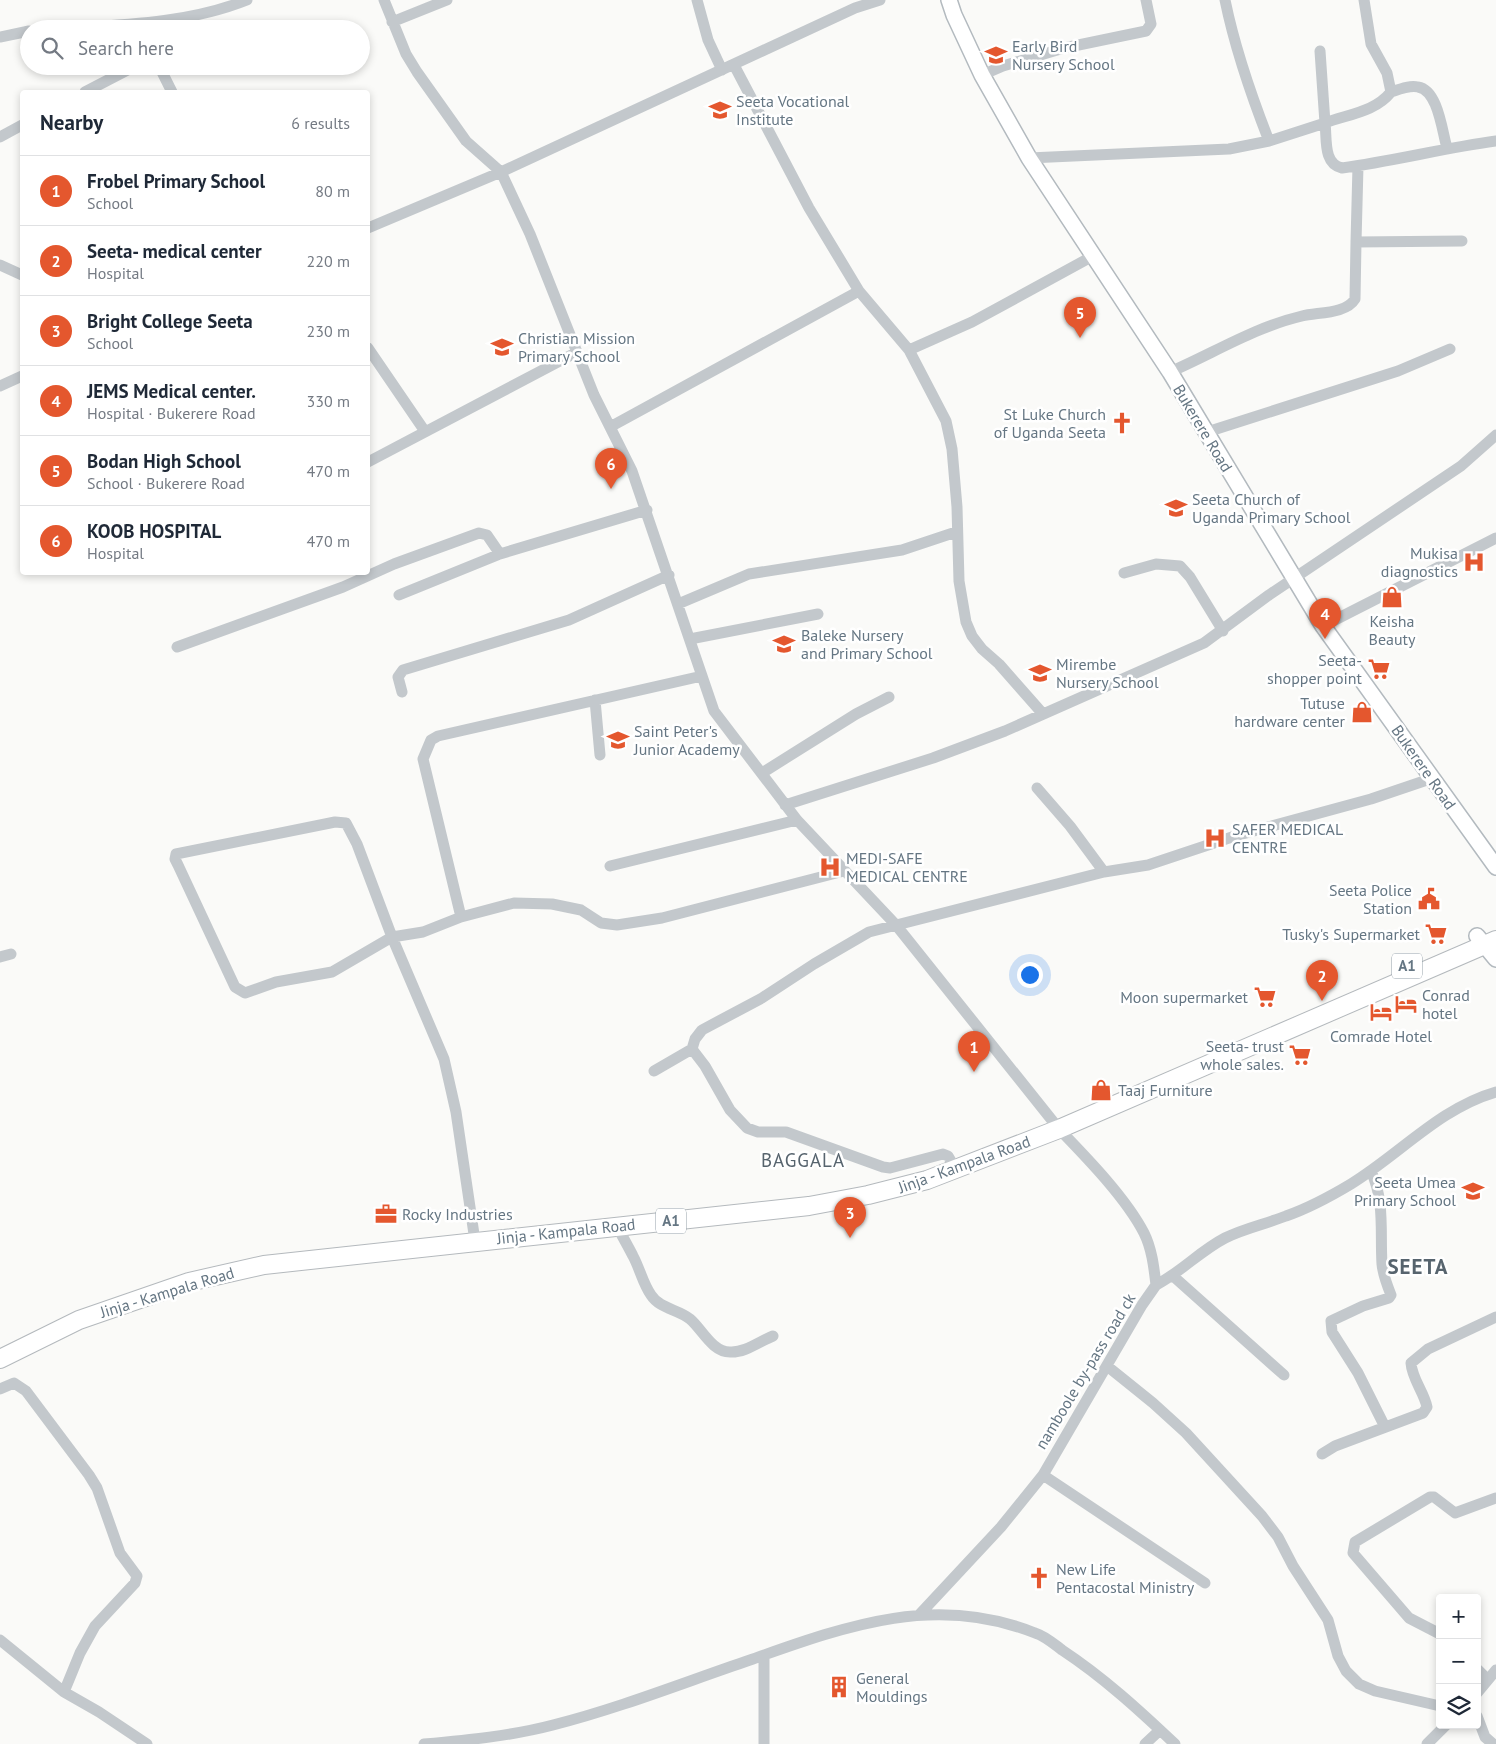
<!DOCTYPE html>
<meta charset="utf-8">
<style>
:root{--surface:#fff;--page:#f2f2f3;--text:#1f2937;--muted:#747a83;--line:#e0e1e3;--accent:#e4572e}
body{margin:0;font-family:"PT Sans",sans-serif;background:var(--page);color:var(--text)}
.controls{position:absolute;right:15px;bottom:15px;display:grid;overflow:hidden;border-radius:5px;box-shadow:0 2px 8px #0003}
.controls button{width:45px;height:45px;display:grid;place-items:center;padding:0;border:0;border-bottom:1px solid var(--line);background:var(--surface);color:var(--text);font:25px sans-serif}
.you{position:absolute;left:1029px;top:974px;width:18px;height:18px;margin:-12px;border:4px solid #fff;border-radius:50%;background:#1a73e8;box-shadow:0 0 0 8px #1a73e833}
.badge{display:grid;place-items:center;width:32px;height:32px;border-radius:50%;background:var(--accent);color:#fff;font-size:16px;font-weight:700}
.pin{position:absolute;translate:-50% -41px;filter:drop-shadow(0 1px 2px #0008)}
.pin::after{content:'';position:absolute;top:26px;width:18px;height:15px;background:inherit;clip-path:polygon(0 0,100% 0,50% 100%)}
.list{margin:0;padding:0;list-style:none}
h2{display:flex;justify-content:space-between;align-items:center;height:65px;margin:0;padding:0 20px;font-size:21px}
h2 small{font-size:16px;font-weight:400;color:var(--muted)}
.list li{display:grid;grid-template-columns:32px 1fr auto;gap:15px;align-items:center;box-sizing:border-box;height:70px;padding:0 20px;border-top:1px solid var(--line)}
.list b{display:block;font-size:19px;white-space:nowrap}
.list p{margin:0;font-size:16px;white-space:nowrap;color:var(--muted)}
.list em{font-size:16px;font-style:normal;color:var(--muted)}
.icon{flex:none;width:28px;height:28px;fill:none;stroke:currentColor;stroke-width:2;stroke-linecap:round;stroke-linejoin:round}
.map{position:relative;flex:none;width:1496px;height:1744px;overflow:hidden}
.search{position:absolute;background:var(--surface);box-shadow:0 2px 8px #0003;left:20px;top:20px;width:350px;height:55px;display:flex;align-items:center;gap:12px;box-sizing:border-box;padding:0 18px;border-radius:28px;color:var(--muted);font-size:19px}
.panel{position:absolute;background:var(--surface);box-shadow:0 2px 8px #0003;left:20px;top:90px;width:350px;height:485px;border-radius:5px}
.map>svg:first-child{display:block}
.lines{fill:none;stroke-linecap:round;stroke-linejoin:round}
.secondary-casing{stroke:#b3babf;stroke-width:18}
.trunk-casing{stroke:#b4b9bd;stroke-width:20}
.minor{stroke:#c3c8cc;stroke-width:11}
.secondary{stroke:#fff;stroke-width:15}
.trunk{stroke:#fff;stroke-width:18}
.labels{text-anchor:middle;stroke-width:5;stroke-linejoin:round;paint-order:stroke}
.shield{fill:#fff;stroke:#939fa8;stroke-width:1}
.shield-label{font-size:15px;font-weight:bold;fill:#657683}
.poi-label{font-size:16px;fill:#657683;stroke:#fff;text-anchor:start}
.street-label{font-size:16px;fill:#657683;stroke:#fff}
.quarter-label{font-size:19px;letter-spacing:1px;fill:#57646e;stroke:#fff}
.district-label{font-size:21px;font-weight:bold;letter-spacing:1px;fill:#57646e;stroke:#fff}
</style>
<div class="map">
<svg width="1496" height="1744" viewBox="0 0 1496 1744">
<rect width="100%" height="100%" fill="#fafaf8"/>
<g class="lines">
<g class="secondary-casing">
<path id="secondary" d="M949,0l5,15 28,60 47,83 141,214 153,254 173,241
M1477,936l19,23"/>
</g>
<g class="trunk-casing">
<path id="trunk" d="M0,1359l79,-39 110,-38 75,-17 545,-59 59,-11 59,-15 132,-51 437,-189"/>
</g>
<path class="minor" d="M384,0l22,54 11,18 49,69 35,31 29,62 64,161 38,76 82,240 83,109 99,105 163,204c28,29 67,69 85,104 8,16 10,35 12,52l-14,20 -99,170 -42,52 -82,88
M697,0l11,40 14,30
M1225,0c10,49 26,95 44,141
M1364,0l7,44 16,29 4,19c-16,20 -42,22 -66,31 2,16 -2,41 17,45 52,-7 102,-20 154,-27
M392,22l55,-22
M56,29c64,-4 131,-5 191,-29
M0,37l29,-6
M734,65l75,143 50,83 50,59 63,-28 121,-66
M159,66l13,26
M982,75l21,-9 61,-18 82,-17 5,-7 -5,-24
M85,92l50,-26
M1391,92c9,-3 19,-7 27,-5 20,3 24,44 29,61
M0,137l22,-12
M1029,158l200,-9 40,-8 56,-18 -5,-72
M368,228l133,-56 354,-164 25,-8
M1356,242l2,-76
M0,265l22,10
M368,348l56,82
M909,350l37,71 6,28 5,58 2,74 7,41 6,14 10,13 17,15 44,50
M1170,372c44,-19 85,-45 132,-56 16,-4 44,-2 53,-17l1,-57 106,-1
M0,386l22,-10
M610,427l249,-136
M1207,432l191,-61 52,-22
M368,462l209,-110
M1124,573l32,-9 24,2 10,11 33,54
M399,595l101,-41 147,-44
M678,604l71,-30 153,-24 54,-18
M1323,626l173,-88
M690,639l128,-25
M177,647l166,-60 51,-23 85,-31 8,2 13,19
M402,692l-4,-15 5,-7 166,-50 100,-45
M595,700l5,55
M762,773l94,-59 33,-17
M1037,788l33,38 34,46
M785,805l148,-47 72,-27 199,-88 65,-48 192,-129 35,-31
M610,866l187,-46
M461,917l-38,-158 8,-19 7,-4 264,-60
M0,957l11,-3
M692,1049l13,17 25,44 17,18 11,4h28l97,35 7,1 53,-14 5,2 7,12
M654,1071l38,-22 3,-10 7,-9 60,-32 52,-34 55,-32 235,-60 44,-7 87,-29 136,-37 62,-21
M1371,1171c14,30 9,61 11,93 1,11 5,21 9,31l-2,3 -26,8 -32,15 1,11 26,41 27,54
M617,1226c5,10 11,20 16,30 7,13 10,28 18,39 9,14 27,14 39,24 12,10 22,33 40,33 15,1 30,-11 43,-16
M475,1241l-19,-129 -12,-53 -52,-122 -35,-93 -11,-21 -11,-1 -159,32 -1,5 3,6 57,122 10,6 31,-11 56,-10 60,-35 31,-5 38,-15 53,-14 38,1 29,6 20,13 16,2 45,-7 182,-47
M1173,1276l111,99
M1156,1285c25,-13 44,-34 69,-47 20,-10 41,-14 61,-22 23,-8 45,-20 65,-32 49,-30 89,-76 145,-92
M1107,1366l46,37 33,30 76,83 16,21 15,29 35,54 10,36 8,15 13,13 16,7 65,15
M0,1389l14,-6 12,8 63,84 8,13 23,65 17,23 -2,7 -40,43 -15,27 -16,39
M1322,1454l13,-8 88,-33 4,-6c-3,-15 -15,-28 -16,-44l17,-14 68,-32
M1043,1475l162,108
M1440,1634l-31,-16 -56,-65 2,-11 75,-45h4l21,16 41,-15
M0,1640l64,52 35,20 48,32
M764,1655v89
M1477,1669l10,10
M1477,1693l19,-23
M1477,1716l8,21 8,7
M424,1744c44,-4 87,-8 129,-19 67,-17 132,-43 197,-65 96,-34 185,-67 285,-27 10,3 19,11 27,17 41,27 77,60 113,94
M1145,1744l15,-14
M1427,1744l19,-19"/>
<use href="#secondary" class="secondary"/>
<use href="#trunk" class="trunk"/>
</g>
<defs>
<g id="school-bare" transform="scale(1.725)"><path d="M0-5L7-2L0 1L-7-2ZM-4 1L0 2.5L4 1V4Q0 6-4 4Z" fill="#e4572e" stroke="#fff" stroke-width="2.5" paint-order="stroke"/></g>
<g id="church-bare" transform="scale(1.725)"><path d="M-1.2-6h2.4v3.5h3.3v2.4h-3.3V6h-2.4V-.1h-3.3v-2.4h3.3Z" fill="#e4572e" stroke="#fff" stroke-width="2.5" paint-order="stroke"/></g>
<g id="hospital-bare" transform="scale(1.725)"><path d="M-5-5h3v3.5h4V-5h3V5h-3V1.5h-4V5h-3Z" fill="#e4572e" stroke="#fff" stroke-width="2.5" paint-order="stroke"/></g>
<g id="shop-bare" transform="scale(1.725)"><path d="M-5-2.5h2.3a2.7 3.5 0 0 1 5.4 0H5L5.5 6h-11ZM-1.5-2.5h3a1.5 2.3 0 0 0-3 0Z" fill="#e4572e" stroke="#fff" stroke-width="2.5" paint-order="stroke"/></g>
<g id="supermarket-bare" transform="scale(1.725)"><path d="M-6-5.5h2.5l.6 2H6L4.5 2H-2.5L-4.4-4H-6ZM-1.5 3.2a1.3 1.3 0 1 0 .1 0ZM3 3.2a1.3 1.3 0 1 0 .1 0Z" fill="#e4572e" stroke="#fff" stroke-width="2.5" paint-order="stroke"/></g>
<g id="civic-bare" transform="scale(1.725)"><path d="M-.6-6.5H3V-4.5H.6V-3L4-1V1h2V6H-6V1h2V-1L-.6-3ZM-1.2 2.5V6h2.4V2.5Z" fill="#e4572e" stroke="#fff" stroke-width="2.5" paint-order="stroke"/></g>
<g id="hotel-bare" transform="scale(1.725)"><path d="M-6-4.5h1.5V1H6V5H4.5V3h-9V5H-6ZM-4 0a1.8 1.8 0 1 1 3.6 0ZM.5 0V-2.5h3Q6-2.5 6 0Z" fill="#e4572e" stroke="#fff" stroke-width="2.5" paint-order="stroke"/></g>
<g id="office-bare" transform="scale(1.725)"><path d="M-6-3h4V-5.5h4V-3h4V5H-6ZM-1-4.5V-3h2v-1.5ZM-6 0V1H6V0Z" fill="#e4572e" stroke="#fff" stroke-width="2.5" paint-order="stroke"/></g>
<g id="building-bare" transform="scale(1.725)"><path d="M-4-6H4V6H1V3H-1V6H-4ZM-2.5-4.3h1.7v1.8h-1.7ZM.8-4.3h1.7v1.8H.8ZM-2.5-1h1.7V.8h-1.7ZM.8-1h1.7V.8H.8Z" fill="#e4572e" stroke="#fff" stroke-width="2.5" paint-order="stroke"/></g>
</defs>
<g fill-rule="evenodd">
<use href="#school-bare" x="996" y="55"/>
<use href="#school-bare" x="720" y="110"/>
<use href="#school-bare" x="502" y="347"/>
<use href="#church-bare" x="1122" y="423"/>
<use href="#school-bare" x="1176" y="508"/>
<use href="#hospital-bare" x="1474" y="562"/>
<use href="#shop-bare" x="1392" y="597"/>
<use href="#school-bare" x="784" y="644"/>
<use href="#supermarket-bare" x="1379" y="669"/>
<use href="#school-bare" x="1040" y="673"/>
<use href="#shop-bare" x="1362" y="712"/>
<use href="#school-bare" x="618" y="740"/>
<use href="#hospital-bare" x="1215" y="838"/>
<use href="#hospital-bare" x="830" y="867"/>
<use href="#civic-bare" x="1429" y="899"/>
<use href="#supermarket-bare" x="1436" y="934"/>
<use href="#supermarket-bare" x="1265" y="997"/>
<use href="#hotel-bare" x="1406" y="1004"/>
<use href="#hotel-bare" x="1381" y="1012"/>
<use href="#supermarket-bare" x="1300" y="1055"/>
<use href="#shop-bare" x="1101" y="1090"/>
<use href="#school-bare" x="1473" y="1191"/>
<use href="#office-bare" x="386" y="1214"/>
<use href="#church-bare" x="1039" y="1578"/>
<use href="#building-bare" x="839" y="1687"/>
</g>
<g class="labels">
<g class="shield">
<rect x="1392" y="953.5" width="30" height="25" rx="4"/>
<rect x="656" y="1208.5" width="30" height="25" rx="4"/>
</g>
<g class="shield-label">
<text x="1407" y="971">A1</text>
<text x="671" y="1226">A1</text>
</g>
<g class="poi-label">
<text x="1012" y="52">Early Bird<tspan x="1012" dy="18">Nursery School</tspan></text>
<text x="736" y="107">Seeta Vocational<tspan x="736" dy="18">Institute</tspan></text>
<text x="518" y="344">Christian Mission<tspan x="518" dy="18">Primary School</tspan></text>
<text x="1106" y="420" text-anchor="end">St Luke Church<tspan x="1106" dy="18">of Uganda Seeta</tspan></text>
<text x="1192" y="505">Seeta Church of<tspan x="1192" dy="18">Uganda Primary School</tspan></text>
<text x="1458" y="559" text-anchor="end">Mukisa<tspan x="1458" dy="18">diagnostics</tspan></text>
<text x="1392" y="627" text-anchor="middle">Keisha<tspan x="1392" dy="18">Beauty</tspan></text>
<text x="801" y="641">Baleke Nursery<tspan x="801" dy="18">and Primary School</tspan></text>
<text x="1362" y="666" text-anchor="end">Seeta-<tspan x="1362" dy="18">shopper point</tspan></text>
<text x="1056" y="670">Mirembe<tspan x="1056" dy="18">Nursery School</tspan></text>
<text x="1345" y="709" text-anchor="end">Tutuse<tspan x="1345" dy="18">hardware center</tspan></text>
<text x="634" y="737">Saint Peter's<tspan x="634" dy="18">Junior Academy</tspan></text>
<text x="1232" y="835">SAFER MEDICAL<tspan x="1232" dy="18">CENTRE</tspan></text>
<text x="846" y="864">MEDI-SAFE<tspan x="846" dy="18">MEDICAL CENTRE</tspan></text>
<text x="1412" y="896" text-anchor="end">Seeta Police<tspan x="1412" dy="18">Station</tspan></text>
<text x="1420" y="940" text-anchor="end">Tusky's Supermarket</text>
<text x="1422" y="1001">Conrad<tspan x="1422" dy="18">hotel</tspan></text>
<text x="1248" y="1003" text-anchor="end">Moon supermarket</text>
<text x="1381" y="1042" text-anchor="middle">Comrade Hotel</text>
<text x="1284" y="1052" text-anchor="end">Seeta- trust<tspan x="1284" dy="18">whole sales.</tspan></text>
<text x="1118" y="1096">Taaj Furniture</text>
<text x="1456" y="1188" text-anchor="end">Seeta Umea<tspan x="1456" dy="18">Primary School</tspan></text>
<text x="402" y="1220">Rocky Industries</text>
<text x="1056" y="1575">New Life<tspan x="1056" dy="18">Pentacostal Ministry</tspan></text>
<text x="856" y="1684">General<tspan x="856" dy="18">Mouldings</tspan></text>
</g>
<g class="street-label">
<text transform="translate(1203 428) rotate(59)" y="6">Bukerere Road</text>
<text transform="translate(1424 767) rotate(55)" y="6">Bukerere Road</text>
<text transform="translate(964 1164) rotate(-20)" y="6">Jinja - Kampala Road</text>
<text transform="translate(566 1231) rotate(-6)" y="6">Jinja - Kampala Road</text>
<text transform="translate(167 1292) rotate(-17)" y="6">Jinja - Kampala Road</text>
<text transform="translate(1085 1371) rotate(-59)" y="6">namboole by-pass road ck</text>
</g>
<g class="quarter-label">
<text x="803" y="1167">BAGGALA</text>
</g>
<g class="district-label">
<text x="1418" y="1274">SEETA</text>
</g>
</g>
</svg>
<div class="controls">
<button>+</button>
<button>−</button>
<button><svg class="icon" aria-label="layers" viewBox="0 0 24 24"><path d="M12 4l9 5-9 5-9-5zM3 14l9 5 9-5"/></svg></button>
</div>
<div class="you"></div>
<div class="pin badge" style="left:974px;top:1072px">1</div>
<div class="pin badge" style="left:1322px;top:1001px">2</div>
<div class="pin badge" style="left:850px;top:1238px">3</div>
<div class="pin badge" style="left:1325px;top:639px">4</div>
<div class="pin badge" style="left:1080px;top:338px">5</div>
<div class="pin badge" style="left:611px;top:489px">6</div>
<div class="search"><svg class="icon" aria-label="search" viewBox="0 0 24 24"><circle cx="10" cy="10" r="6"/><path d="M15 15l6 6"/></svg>Search here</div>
<section class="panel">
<h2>Nearby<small>6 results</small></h2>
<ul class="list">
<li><span class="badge">1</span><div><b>Frobel Primary School</b><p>School</p></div><em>80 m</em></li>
<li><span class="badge">2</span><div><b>Seeta- medical center</b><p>Hospital</p></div><em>220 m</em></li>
<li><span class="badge">3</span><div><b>Bright College Seeta</b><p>School</p></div><em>230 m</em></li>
<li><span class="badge">4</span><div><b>JEMS Medical center.</b><p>Hospital · Bukerere Road</p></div><em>330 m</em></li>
<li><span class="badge">5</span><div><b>Bodan High School</b><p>School · Bukerere Road</p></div><em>470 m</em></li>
<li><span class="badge">6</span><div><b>KOOB HOSPITAL</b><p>Hospital</p></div><em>470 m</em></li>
</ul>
</section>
</div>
